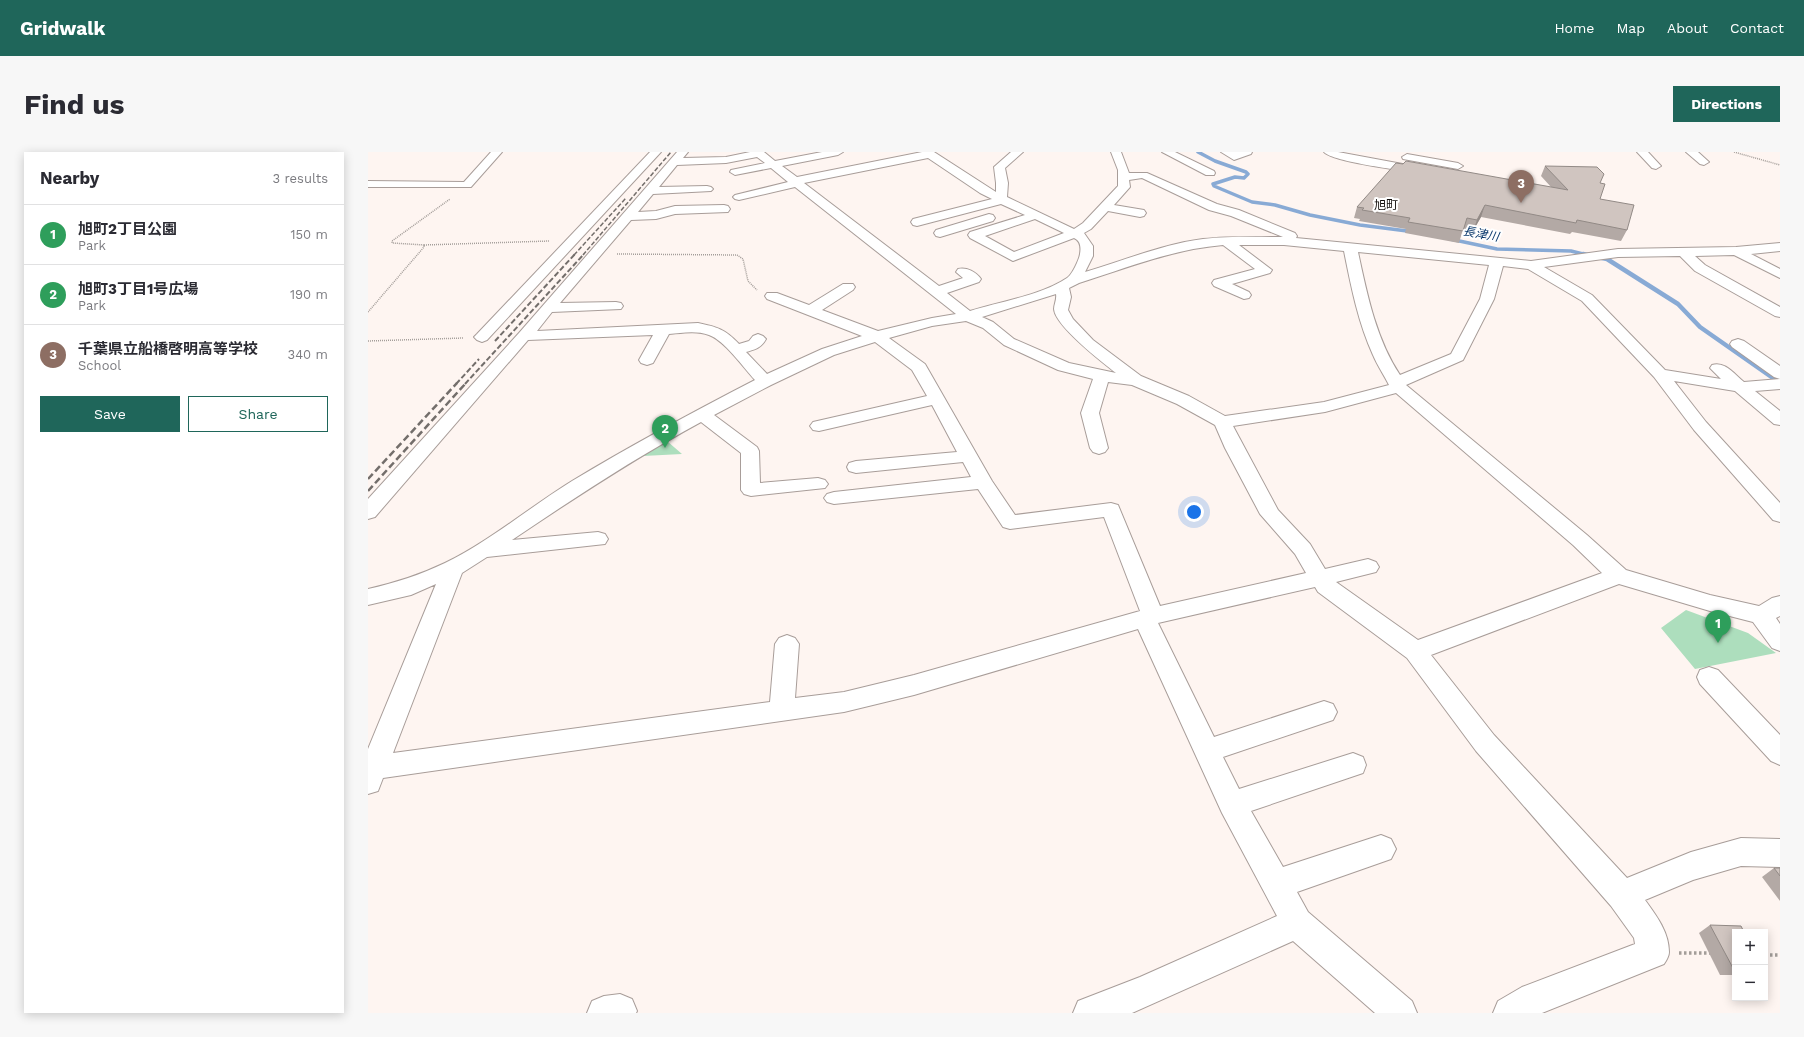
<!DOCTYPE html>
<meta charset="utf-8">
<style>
:root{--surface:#fff;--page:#f7f7f7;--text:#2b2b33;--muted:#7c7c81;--line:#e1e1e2;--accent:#1f665a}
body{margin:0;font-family:"Work Sans","Noto Sans JP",sans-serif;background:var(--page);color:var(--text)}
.controls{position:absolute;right:12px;bottom:12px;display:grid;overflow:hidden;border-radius:0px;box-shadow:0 2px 10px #0003}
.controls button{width:36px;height:36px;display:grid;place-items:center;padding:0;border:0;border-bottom:1px solid var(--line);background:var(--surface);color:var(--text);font:20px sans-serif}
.you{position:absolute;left:826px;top:360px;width:14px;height:14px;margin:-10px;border:3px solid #fff;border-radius:50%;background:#1a73e8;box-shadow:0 0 0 6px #1a73e833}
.badge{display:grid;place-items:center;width:26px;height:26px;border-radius:50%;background:var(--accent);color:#fff;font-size:13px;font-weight:700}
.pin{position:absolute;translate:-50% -33px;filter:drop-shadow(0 1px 2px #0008)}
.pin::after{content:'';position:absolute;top:21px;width:14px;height:12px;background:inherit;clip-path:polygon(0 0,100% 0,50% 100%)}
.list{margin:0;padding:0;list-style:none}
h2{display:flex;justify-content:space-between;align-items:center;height:52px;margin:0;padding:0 16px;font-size:17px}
h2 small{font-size:13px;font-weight:400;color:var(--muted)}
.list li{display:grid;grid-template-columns:26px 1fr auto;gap:12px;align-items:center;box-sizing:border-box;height:60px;padding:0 16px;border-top:1px solid var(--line)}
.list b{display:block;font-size:15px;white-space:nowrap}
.list p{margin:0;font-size:13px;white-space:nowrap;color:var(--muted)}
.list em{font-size:13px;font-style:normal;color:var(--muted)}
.actions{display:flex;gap:8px;padding:12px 16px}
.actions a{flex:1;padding:9px 0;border:1px solid var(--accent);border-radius:0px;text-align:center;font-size:14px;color:var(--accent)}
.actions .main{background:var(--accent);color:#fff}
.map{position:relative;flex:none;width:1412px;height:861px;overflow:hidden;border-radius:0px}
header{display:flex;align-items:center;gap:24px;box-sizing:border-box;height:56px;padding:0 20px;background:var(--accent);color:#fff}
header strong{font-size:19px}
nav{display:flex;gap:22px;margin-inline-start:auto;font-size:14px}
.intro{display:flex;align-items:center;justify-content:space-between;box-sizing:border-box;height:96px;padding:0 24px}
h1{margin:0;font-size:28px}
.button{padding:10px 18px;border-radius:0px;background:var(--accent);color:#fff;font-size:14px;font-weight:700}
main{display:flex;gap:24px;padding:0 24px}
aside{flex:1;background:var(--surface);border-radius:0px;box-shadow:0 2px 10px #0003}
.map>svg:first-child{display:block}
.green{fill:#addebd}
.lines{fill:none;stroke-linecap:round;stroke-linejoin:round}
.stream-far1{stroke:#88aad5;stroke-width:3.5}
.stream{stroke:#88aad5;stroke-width:4.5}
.minor-casing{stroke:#a89d99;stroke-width:2}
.path-far1{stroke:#a39d99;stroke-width:1.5;stroke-dasharray:1 1;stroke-linecap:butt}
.path{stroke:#a39d99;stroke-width:3.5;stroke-dasharray:2.5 2.5;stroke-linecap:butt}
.minor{fill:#fff;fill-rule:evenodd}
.rail-far2{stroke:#736e6b;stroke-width:1.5;stroke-dasharray:4.5 2;stroke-linecap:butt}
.rail-far1{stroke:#736e6b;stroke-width:2;stroke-dasharray:5.5 2.5;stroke-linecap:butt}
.rail{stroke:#736e6b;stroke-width:2.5;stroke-dasharray:7 3.5;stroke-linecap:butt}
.wall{fill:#b3a9a5}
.shaded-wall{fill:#928a86}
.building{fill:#d0c5c0;stroke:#928a86}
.labels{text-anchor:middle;stroke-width:4;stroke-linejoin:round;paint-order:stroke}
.far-neighbourhood-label{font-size:12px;fill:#110e0c;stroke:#fff}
.far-water-label{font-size:12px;font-style:italic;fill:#07366a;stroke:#fff}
</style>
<header>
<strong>Gridwalk</strong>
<nav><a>Home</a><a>Map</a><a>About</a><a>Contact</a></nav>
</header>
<div class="intro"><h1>Find us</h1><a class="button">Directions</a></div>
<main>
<aside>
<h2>Nearby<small>3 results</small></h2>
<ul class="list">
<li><span class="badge" style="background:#2e9e5b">1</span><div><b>旭町2丁目公園</b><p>Park</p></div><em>150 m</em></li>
<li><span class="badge" style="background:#2e9e5b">2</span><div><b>旭町3丁目1号広場</b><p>Park</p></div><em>190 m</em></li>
<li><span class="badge" style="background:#8d6e63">3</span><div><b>千葉県立船橋啓明高等学校</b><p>School</p></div><em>340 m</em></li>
</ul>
<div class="actions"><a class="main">Save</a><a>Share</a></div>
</aside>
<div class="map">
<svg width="1412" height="861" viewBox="0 0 1412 861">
<rect width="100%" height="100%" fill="#fef5f1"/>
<path class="green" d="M299,289l15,13 -39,2z
M1318,458l62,23 28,20 -81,16 -34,-41z"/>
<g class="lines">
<path class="stream-far1" d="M830,0l17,9 31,11 2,2 -4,4 -9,-1 -22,7 1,2 38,16 23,3 35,10 50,10 55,7
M1082,87l47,10 74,2 16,4"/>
<path class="stream" d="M1215,102l24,5 71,45 22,23 80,56"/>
<g class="minor-casing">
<path id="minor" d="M123,0h11l-31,35h-103v-6l96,1z
M282,0h11l-174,188 -5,2 -5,-2 -3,-3 3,-3z
M309,0h11l-5,6 43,-1 24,-5h14l11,9 47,-9h21l-5,3 -56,11 15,11 125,-25h12l62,40v-9l-2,-16 17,-15h12l-18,16 3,15 -1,14 67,32 9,-6 35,-37v-16l-7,-18h10l8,21h18l70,31 22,6 56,23 2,3 -1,2 235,23 87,-12 118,-2 44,-4v8l-29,3 29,15v9l-46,-23 -39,1 10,9 75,42v10l-5,-1 -80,-45 -15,-15 -62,1 -74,10 48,28 73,75 56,9 -11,-11 2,-3c13,-4 22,9 32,17l36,-3v10l-25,2 25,20v14l-6,-1 -39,-33 -61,-10 32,41 74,81v19l-7,-2 -79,-90 -40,-53 -72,-76 -54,-32 -25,-3 -9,33 -31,61 -57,25 181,150 39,35 84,25 49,11 13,-8 8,-2v20l-4,2 4,6v27l-8,-3 -19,-26 -43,-11 -91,-27 -188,71 63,80 133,143 64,-26 50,-14 39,1v28l-39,-1 -48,14 -48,20c11,15 24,32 24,52 0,4 -3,9 -5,12l-122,49h-49l5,-12 24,-14 113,-43 -1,-6 -23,-32 -135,-155 -69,-93 -89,-66 -3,-5 -157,36 56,114 110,-36 9,3 4,8 -4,8 -110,37 16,32 114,-36 10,4 3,8 -3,8 -112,38 32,56 98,-32 10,4 5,10 -5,10 -94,33 11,20 104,89 5,12h-42l-82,-72 -161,72h-59l5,-12 62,-24 137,-61 -55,-103 -84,-184 -224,66 -70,17 -461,66 -5,13 -10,3v-45l68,-165 -25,11 -43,10v-16c27,-6 52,-14 77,-26 45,-22 85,-56 127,-82 60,-36 121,-69 183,-101 -12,-13 -31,-40 -46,-45 -13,-5 -28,-2 -40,-1l-16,29 -6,2 -6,-2 -2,-3 14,-25 -125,5 -153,177 -7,2v-20l151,-166zM389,5l8,6 -34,7 -1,2 5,3 36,-7 17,14 -53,13 -2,2 2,2 4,1 56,-13 161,127 -24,4 -54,13 -56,-21 31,-20 2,-3 -2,-3h-10l-34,21 -32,-12h-10l-2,3 2,3 95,37 -40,13 -55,25 -21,-22c10,-3 15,-4 20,-13l-3,-3 -5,-2 -5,2 -4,5 -10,3c-14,-15 -22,-17 -41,-21l-161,8 15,-19 69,-3 2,-3 -2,-3 -5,-1 -56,1 71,-83 25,-1 19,-5 53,-2 2,-3 -2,-3 -4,-1 -49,1 -19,5 -18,1 15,-18 58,-3 2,-2 -2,-2 -4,-1 -48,1 18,-22 49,-2zM560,6l52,35 12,6 -79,20 -2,3 2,3 4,1 84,-22 24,11 -55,17 -2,3 2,3 43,23 61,-23c7,3 7,10 6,16 -1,6 -8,21 -13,24 -25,17 -68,24 -97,33l-23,-18 32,-11 2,-3c-5,-7 -14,-12 -23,-10l-2,3 7,6 -24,8 -135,-103zM774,26l67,32 22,6 52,21c-27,0 -54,-1 -80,2 -40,5 -80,22 -118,33l8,-16v-10l-9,-13 7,-4 17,-18 32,6 4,-1 2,-3 -2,-3 -30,-5 16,-18 -1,-7zM667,67l29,14 -50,19 -29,-16zM855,93l32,24 -41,11 -2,3 2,3 30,13 5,-1 2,-3 -2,-3 -17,-8 38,-11 2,-3 -33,-25h45l60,6c7,35 14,71 29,104 4,10 11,20 16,30l-65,17 -99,14 -36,-20 -48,-20 -48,-36 -20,-21 -5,-9 3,-13 -2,-9 10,-5c47,-15 95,-34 144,-38zM990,100l131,13 -9,34 -29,55 -51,21c-24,-36 -33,-81 -42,-123zM688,142c1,6 -2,10 -2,15 1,17 48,53 62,64l-47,-10 -55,-24 -21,-17 -11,-5zM598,169l17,7 21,17 54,25 35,9 -12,34 9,35 3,4 6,2 6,-2 3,-4 -9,-35 9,-31 24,3 45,19 38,21 10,23 35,66 35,40 11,19 -146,33 -42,-101 -7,-2 -96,12 -23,-34 -67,-117 -36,-26 43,-12zM507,190l37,28 15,26 -114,26 -3,4 3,4 6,1 113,-26 25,47 -101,9 -7,2 -2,4 2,4 7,2 107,-11 8,15 -137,15 -7,2 -3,4 3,4 7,2 144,-15 25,38 7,2 94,-12 36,94 -226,64 -70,17 -49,6 4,-54 -4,-6 -8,-3 -8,3 -4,6 -5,58 -377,51 69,-180 25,-16 118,-13 3,-5 -3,-5 -7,-2 -86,8c62,-42 123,-82 189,-118l40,31v37l3,4 7,2 74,-8 3,-4 -3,-4 -7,-2 -58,5 -1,-32 -2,-4 -43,-32 57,-30 63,-30zM1028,241l177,152 29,28 -184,67 -82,-58 40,-10 3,-5 -3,-5 -8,-3 -43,10 -15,-25 -32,-34 -45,-84 92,-14z
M794,0h13l39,19 1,2 -1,2h-8z
M853,0h31l-1,2 -17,6z
M956,0h14l86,16 5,3 -5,3c-17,-3 -92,-12 -100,-22z
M1269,0h11l13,14 -5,3 -4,-1z
M1318,0h12l11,10 -5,3 -4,-1z
M1039,2l51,9 5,3 -5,3 -55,-10 -1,-2z
M621,62l4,1 2,3 -2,3 -53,16 -4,-1 -2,-3 2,-3z
M1370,187l6,2 36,25v13l-6,-2 -42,-30 -2,-3 2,-3z
M1341,515l9,3 62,65v30l-9,-4 -71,-77 -3,-7 3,-7z
M252,842l12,5 5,12 -1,2h-49l5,-12 12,-5z"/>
</g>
<path class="path-far1" d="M1366,0l46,13
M56,93l125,-4
M249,102l120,1 6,4 5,22 9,9
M0,160l56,-65v-2l-32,-2v-2l58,-42
M0,189l95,-3"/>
<path class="path" d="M1311,801h33
M1397,803h15"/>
<use href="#minor" class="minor"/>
<path class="rail-far2" d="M206,103l52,-57
M215,103l88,-103"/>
<path class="rail-far1" d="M127,189l80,-87
M88,232l23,-25
M97,232l119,-130"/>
<path class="rail" d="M0,327l89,-96
M0,339l98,-108"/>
</g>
<path class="wall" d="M1177,14l55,17v16l27,31 -6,11 -49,-9 -2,2 -89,-17 -8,14 -10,-2 -4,14 -54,-10 1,-4 -47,-8 1,-2 -6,-1 3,-11 194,-20 -10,-11z
M1406,716h6v33l-18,-24z
M1342,773l25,7v43h-15l-21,-42z"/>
<path class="shaded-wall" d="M1117,53l-4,12 -8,14 4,-11z"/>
<path class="building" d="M1038,9l162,29 -23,-24 52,1 7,7 -4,9 5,1 -5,15 34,6 -7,25 -50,-10 -1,3 -91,-18 -8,15 -10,-2 -4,13 -55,-9 2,-4 -48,-8 2,-2 -7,-1 39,-44 7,1z
M1406,716h6v8z
M1342,773l31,1 3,6h-9v36h-2z"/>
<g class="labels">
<g class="far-neighbourhood-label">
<text x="1018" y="57">旭町</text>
</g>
<g class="far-water-label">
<text transform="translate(1113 82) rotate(10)" y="4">長津川</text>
</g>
</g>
</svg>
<div class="controls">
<button>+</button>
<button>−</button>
</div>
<div class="you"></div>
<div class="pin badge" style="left:1350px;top:491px;background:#2e9e5b">1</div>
<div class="pin badge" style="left:297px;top:296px;background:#2e9e5b">2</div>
<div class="pin badge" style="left:1153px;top:51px;background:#8d6e63">3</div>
</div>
</main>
